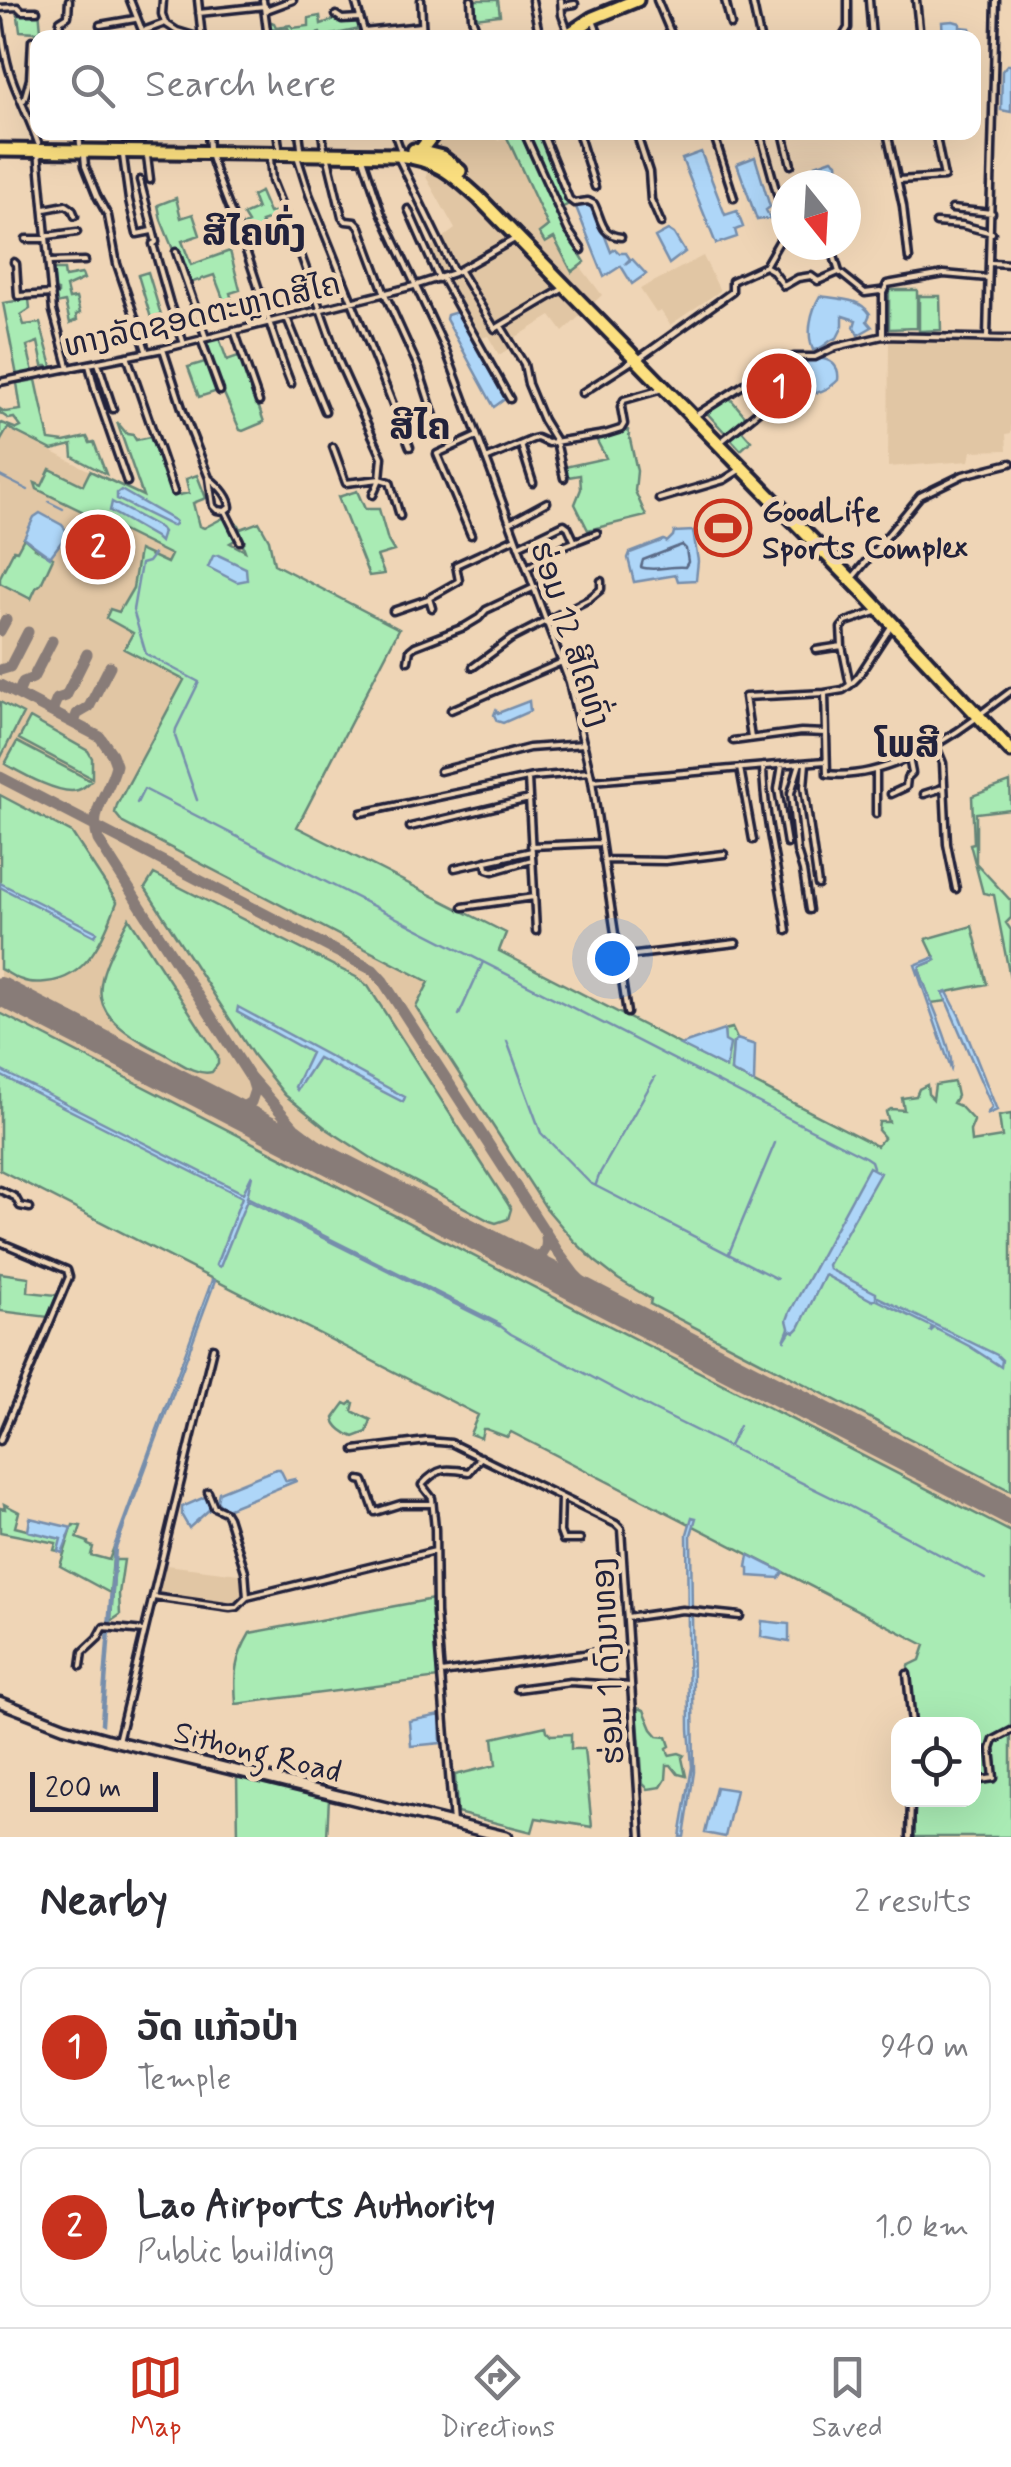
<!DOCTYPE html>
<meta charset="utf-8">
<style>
:root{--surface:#fff;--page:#f2f2f3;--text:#2b2b33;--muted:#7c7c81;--line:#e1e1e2;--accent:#c8321e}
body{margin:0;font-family:Mynerve,"Noto Sans Lao",sans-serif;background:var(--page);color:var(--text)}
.controls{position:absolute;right:30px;bottom:30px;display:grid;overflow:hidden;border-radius:20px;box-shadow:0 10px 40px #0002}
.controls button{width:90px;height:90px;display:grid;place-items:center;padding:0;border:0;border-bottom:2px solid var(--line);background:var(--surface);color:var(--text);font:50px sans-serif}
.compass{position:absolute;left:771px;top:170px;width:90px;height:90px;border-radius:50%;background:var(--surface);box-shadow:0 10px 40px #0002;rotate:162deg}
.scale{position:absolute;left:30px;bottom:25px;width:128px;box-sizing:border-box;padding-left:10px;border:5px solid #22223b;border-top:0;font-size:28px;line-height:35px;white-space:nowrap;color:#22223b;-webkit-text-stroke:8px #efd5b6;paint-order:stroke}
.you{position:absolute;left:612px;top:958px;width:35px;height:35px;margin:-25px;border:8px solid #fff;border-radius:50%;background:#1a73e8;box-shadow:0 0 0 15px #1a73e833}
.badge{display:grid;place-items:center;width:65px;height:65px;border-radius:50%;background:var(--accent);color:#fff;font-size:32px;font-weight:700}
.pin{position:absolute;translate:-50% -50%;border:5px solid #fff;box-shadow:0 2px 10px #0006}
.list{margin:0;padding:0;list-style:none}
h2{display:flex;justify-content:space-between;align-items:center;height:130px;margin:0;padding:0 40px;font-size:42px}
h2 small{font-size:32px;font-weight:400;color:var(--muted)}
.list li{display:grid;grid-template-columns:65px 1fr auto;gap:30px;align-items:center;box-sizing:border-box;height:160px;margin:0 20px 20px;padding:0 20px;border:2px solid var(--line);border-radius:20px}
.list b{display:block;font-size:38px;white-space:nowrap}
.list p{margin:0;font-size:32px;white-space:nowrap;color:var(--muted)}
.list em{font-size:32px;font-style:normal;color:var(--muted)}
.icon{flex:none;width:55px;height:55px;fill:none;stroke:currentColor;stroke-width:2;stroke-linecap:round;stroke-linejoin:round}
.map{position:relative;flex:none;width:1011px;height:1837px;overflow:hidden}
.search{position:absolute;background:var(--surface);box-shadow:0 10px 40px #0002;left:30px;right:30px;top:30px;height:110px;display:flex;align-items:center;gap:25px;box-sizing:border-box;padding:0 35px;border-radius:20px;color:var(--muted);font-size:38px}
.sheet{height:490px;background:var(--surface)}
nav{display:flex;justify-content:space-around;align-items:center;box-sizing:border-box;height:140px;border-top:2px solid var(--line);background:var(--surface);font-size:28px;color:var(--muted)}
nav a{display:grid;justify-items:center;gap:5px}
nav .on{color:var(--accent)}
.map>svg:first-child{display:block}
.built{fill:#e1c6a4}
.green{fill:#a9ebb4;stroke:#668678;stroke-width:2.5}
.water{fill:#aed6f8;stroke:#768eac;stroke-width:2.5}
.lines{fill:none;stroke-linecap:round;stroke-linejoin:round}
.shore{stroke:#5a6a87;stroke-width:2.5}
.stream{stroke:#768eac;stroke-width:2.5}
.taxiway{stroke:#887c78;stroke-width:11}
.runway{stroke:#887c78;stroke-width:28}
.street-casing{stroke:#22223b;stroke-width:11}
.secondary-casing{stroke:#22223b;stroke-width:15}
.highway-casing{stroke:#22223b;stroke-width:19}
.street{stroke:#efd5b6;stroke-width:4}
.secondary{stroke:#efd5b6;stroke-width:8}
.highway{stroke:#fce080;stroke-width:11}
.labels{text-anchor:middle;stroke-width:10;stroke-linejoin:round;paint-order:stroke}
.street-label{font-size:32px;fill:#22223b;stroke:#efd5b6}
.poi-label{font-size:32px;font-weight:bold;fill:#22223b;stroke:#efd5b6;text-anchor:start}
.quarter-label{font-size:38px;font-weight:bold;fill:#22223b;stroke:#efd5b6}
</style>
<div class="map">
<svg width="1011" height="1837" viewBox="0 0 1011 1837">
<rect width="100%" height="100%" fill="#efd5b6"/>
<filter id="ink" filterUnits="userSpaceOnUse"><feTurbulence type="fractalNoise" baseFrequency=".01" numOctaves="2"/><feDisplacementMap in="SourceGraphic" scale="20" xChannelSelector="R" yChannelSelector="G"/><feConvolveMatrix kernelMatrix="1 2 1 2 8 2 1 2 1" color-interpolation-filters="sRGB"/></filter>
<g filter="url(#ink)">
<path class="built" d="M444,133h49l5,8 9,-4 41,90 -9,6 15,5 17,34 9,-6 22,29 -39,37 -12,-16 -38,23 2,6 -16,10 -11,-19 -10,3 -36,-61 -14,-29 27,-20 -29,-52 7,-36z
M703,256l17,35 -50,34 -9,-14 -5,2 -16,-24z
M889,339l122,3v91l-5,1 1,16 -36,1 -2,10 -81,6z
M0,425l399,204 -102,198 209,106 -7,18 512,264v473l-114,-56 -897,-462z
M166,1565l81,10 -4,37 -86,-9z"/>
<path class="green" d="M473,0h25l2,15 -25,3 -3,-10z
M21,7l1,3 17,-1 2,22 -3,1 -1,11 -3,-1 2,-10 -16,-1 -3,-22z
M320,16l1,8 15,-5 22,2 2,8 -38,8 -2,-4 -15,4h-12l-5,-9 -19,2v-9l5,2 2,4 15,-2 2,3 16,-2v-8z
M505,133h15l49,103 16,26 -13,10 -18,-34 -9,5 -6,-10 9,-7z
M527,133h12l30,71 -8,4z
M260,192l9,21 11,-3 2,5 -21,7 4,9 5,-2 4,9 -10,7 -15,3 -9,-21 8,-4 -5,-8 14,-6 -5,-13z
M176,198l5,20 12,-4 7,21 -18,6 9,24 39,-14 10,39 -10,3 3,11 -7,2 -12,-31 -27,9 -26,-64 -3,-15z
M51,270h13l1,7 17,-3 2,5 -18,8 3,12 7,-1 4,15 -4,2 1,5 -7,3 -5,-21 -9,2 -1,-9 3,-1v-3l-5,-1z
M148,272l13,43 -10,3 -13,-43z
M889,290h28v38l-28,1z
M919,296h21l1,34 -22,1z
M29,299l1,10 -9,6 3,10 16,-2 13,47 -5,1 -1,-5h-4l-5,-24 -11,4 6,26 -16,4 -14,-73z
M219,338l8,22 14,-5 23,67 -21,9 -3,-1 -18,-41 -17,-47z
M208,361l10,30 -19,6 -11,-30z
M36,380l13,60 15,2 23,-5 3,6 4,-1 12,32 -33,-17 -1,-12 -20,5 -44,-22 -8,14v-17l2,-2 15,6 4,-2 -7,-9 -5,1 -9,-6v-4l5,3 16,-2 -4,-27z
M729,397l17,20 -9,8 14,16 -10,9 -34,-37z
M117,422l10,12 6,1 3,5 14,-3 24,59 15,-3 -3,-14 11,-4 9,23 -13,5 6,23 5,2 21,-11 10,23 -5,3 15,8 -10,-28 4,2 2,4 18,-7 10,18 5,24 125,65 -102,198 209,106 -7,18 227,117 -2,-38 8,-2 5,11 -4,4 -2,28 146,75 7,-9 -6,-7 1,-8h10l-3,-10 5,-3 13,1 -2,-12 14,-2 3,-7 8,-4 1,9 5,5 2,-14 19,-3 3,14 -4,7 7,3 14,15 -4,10 1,11 31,-5 -3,-21 12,-2v377l-361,-187 1,-5 -33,-20 -23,-18 -21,-20 -28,-33 -130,-201 13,-25 -306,-159 -8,-10 2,-8 67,-125 -60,-31 9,-16 -27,-15 4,-9 9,3 14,-24 6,-38 28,13 4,-8 -134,-66 -2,-6 7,3 8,-17 33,16 7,-14 53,25z
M628,430l9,41 -2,20 11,25 -58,14 -13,-26 6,-15 -1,-14 -12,2 -3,-10 41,-9 -10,-19z
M357,491l8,18h14l9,32 6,10 -17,5 7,18 -15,2 -31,-79z
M24,538l11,10 18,10 -12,26 -5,4 -5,11 -31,-16v-6l14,-27 3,1z
M0,702l23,12 -23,45z
M30,718l58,33 4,7v20l-73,-39z
M17,742l74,39c-4,4 -7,7 -13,9 -17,6 -57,-17 -73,-26z
M1010,782l1,27 -35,4v50l35,38v17l-5,5 5,7 -1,48 -16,-83 -11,-2 -13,-49 4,-1 -2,-47z
M0,795l72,38 45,69c-13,34 -29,77 -71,80 -8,1 -17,1 -24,-2 -8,-2 -15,-8 -22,-11z
M154,874l202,103 12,9 140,218 3,5 -3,10 -12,4 -6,-2 -114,-60 -49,-32 -42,-34 -32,-40 -108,-167z
M129,918l89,138v8l-6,8c-17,4 -34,-11 -49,-19 -81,-40 -73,-63 -34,-135z
M972,926l15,58 -40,8 1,9 -17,2 -12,-34 2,-3 15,-6 -10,-21z
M0,1013l1011,519v305h-98l3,-37h58v-76h-58l-8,-58 12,-6 5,-15 -414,-213 -4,5 -21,-8h-3l-2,9 -11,-4 8,-19 -478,-245z
M0,1273l29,4 -1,15 29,3 -9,22 -48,-6z
M352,1402l2,1 -2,8 19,9 -4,12 -13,5c-8,-3 -19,-10 -20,-19l11,-15 4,2z
M4,1504l15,8 -4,15 47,12 -4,12 -4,-1 2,-7 -56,-11v-24l5,1z
M73,1525l8,1 -4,12 11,4v3l5,2 -2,8 18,5 5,-13 -4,46 -50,-27z
M115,1560h9l-5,34 1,21 -9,6z
M433,1599l6,79 -203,26c-2,-30 -2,-44 14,-71z
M637,1708l7,2 8,19 6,7 9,1 3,9 -3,2 2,7 10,-2 5,2 -2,3 4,18 -8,-2 -7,-9h-4l-1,14 -5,8 -13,2 -5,-5z
M546,1726l1,5 4,4 20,-1v15h13l8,78 -56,-9 -4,14 -75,-19 -2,-38 41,-10 -3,-27z
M237,1775l92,22 -2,40h-89z"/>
<path class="water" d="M953,21l7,2v4l10,1 3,9h-30l-1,-15z
M1007,65h4v47l-10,-2 1,-39z
M701,152l24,63 12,-4 6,16 -8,3 2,7 -21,7 -34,-85z
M755,157l15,50 -4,3 4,8 -13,2 -20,-56z
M832,159l5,4 3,22h-20l-5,-20z
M586,204l8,4 17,44 4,-3 4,4h7l4,6 -5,5 7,-5 14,15 -14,10 -11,-18 -17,11 -28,-70z
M668,230l6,4 11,18 -16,12 -14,-27z
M820,296c19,3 40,2 50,18l-3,7 5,6 -14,8 -4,-8 2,-7 -13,-4v10l-6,12c-10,2 -12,11 -24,12 -7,-17 -2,-39 7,-54z
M457,312l48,87 -11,8 -48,-88 1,-4z
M817,358c13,1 23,7 21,22 -10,11 -26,15 -40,16l8,-35z
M121,490l54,31v3l-3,2 -55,-27v-6z
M112,502l48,26 3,4 -3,10 -5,-5 -45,-26z
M40,513l22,12 4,5 -1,7 -15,20 -26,-19 10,-21z
M693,531l5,30 -2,19 -18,1 -2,-6 -42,7 -6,-24 2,-5 34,-13 3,2 6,-6 1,-4z
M218,555l28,13 1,12 -10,2 -29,-15 5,-11z
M529,701l1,10 -27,12 -6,-2 -3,-6 2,-5 2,3z
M0,883l97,49 -2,4 -95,-49z
M935,957l1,3 -15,6 -2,3c7,24 36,81 32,100l-36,-104z
M947,992l13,25 37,93 -11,5 6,-8 -49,-114z
M238,1007l167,90 -2,5 -85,-44 -21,32 -2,-3 16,-34 -74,-41z
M724,1030l1,11 5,3 -4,24 -46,-23z
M737,1039l18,6 -1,38 -23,-12 2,-28z
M0,1070l243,123 9,-18 -5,22 253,127 -1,2 -252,-126 -27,67 -4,-2 26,-68 -242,-122z
M869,1167l11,6 -52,92 1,4 47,24v3l121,59 5,5 -1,7 -32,-21 -35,-18 -4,4 2,-5 -57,-28 -2,2 -48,-26 -26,53 -4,4 -4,-2 -7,11 5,-13 -2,-8 3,-8z
M212,1280l3,1 -99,267 -13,176 -2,-1 13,-176z
M276,1469h4l6,12 9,-2 1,2 -72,29 -7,-9 2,-9z
M207,1496l4,12 -22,20 -7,-12v-9z
M692,1517l4,1 -5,17 3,237 -10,65h-4l12,-70 -3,-38 -2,-195z
M30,1518l42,10 -10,25 -4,-2 3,-12 -33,-8z
M749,1555l34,17 -4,6 -30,-2v-8l-2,-1z
M762,1621l27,3v18l-28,-5z
M440,1715l1,28 -30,3 -2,-25z
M716,1787l20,3 -11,47 -20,-4z"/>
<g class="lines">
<path class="shore" d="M682,545l4,4 2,13 -3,5c-13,-2 -32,5 -44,0l2,-7z"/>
<path class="stream" d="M0,476l28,14
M49,502l14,7
M154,554l-6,8 -7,2 -8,46 13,44 53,28 -23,47 -1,7 22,64
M137,803l7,-14 721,368 6,4 2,6
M459,1015l24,-53
M507,1041l34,92 49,50 187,96
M596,1184l4,-11 55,-96
M729,1253l46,-110
M499,1325l12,9 141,75 197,97 136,73
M729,1446l10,-20"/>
<path class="taxiway" d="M0,631l6,-11
M0,670l10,-3 18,-35
M0,685l100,52 12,17 4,11c-6,27 -28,46 -18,75l152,237 44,50 63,48
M18,694l5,-12 10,-4 19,-37
M52,711l5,-12 9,-3 21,-42
M74,723l3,-9 12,-7 21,-41
M0,777l373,193 10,11 177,274 15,20 25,25
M226,1107l14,2 11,-7 4,-12 -3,-10
M520,1259c16,4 29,-5 26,-22"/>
<path class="runway" d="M0,991l1011,521"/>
<g class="street-casing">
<path id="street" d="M130,0l15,38
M163,0l-1,14 3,9 12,8 23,7
M198,0l4,38
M263,0l5,38
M355,0l11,38
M421,0l2,38
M471,0l1,18 7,20
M532,0l8,38
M561,0l1,15 5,14
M657,0l16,38
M725,0l6,25
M752,0l8,38
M869,0l3,38
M916,0l4,38
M562,6l13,-2
M0,8l18,-1 4,4h15
M199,13l66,-7 1,4 27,-10
M336,15l6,4 18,-1
M0,21c3,21 6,43 14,63 8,20 17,39 24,59
M594,23l6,15
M100,25l35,-6
M146,30l19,-7
M364,32l57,-6
M58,38l2,-17 8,-5 1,-16
M842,38l6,-10v-28
M24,100l6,-21 2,-39
M79,132l1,12
M208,132l1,16
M277,132l2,15
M299,132l2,16
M322,132l2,16
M394,132l6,17
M418,132l7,11
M524,132l44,98 14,20
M542,132l27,67 5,4 14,-2 6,3c8,15 6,31 27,33
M578,132l17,55
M636,132l13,40 2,28 10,23
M713,132l21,66
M760,132l26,94
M783,132l8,33
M887,132l16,74 6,53
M38,151l15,160 16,58
M84,155l1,11 12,30 11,20 9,48 29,86
M123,156l6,44 8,34 15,-3
M147,156l3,24
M211,157c10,33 24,62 35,94 16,44 27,89 45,133
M270,158l2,23 24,60 43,121 43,95 -2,22 -7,16
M363,158l18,54 64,136 124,334 23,99 35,232
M298,159l11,35 101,253
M328,159l14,58 4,4 9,1 5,5 25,67 34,75 15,47
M399,159l55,113
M140,180l16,62 -3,2 17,60 13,37
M899,180l45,-3 -9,-45
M45,209l21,-4 6,4 3,7
M408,209l31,70
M952,209l40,4
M936,223l26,2 30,8
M47,236l30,-4
M26,239h20
M814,245l1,3 12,-2 7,10 5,16 26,21 15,-2 3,2 4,-9 57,-10 44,4
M176,252l30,86
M14,262l2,2 2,32 34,-2
M50,262l35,-1
M991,263l20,1
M765,266l15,-26 6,-4
M460,271l35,58 66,-39
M442,278l68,121
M287,318l38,93
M501,326l23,38 4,20 15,36 13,21 8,37
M234,330l25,72
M113,331l24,-7
M883,336v-43
M987,337l9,-337
M201,339l19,52
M163,349l21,65 25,64 4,28 4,4 8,1 5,-4c-1,-12 -12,-22 -21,-29
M127,356l47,136
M641,357l91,-65v-11l33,-15 7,4 12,16 14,-8 13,-2 7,5 21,-9
M98,363l15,46
M89,365l6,24 32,93
M758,376l15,24
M0,382l163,-33 251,-63 40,-13 59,-33
M582,393l50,-32
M698,414l81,-52 15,-5h21l21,-10 47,-11 128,3
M723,440l48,-39h6l4,5
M521,445l12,38
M333,447l13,36 34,-4 10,3 10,34
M486,459l47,-20 4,-1 11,5 57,-9 16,-5 3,-5 -3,-17 3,-7 35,-10
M659,499l65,-19 14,-9
M225,511l15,30
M510,522l37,-20
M471,535l-34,-81 40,-18
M518,546l46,-22 4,3 6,13
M527,568l39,-23 31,-12
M854,576l66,-80 43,-21 48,-12
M432,608l-3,-10 30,-17 -3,-16 59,-27
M393,611l35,-12
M879,611l-33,11 -5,6 1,18 8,39 -7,5 -18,3 2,81c49,6 109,-26 148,-55
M816,650l26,-4
M408,661l2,-11 5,-4 49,-19 15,-9 7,-8 49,-23
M473,667l38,-28 78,-40 12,-10v-8
M850,685l8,-8 32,-49
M451,710l111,-48
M983,712l28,-21
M930,730l-3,4 9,12 7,17 4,81 9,45
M751,738l-6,-41 80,-4
M733,741l68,-9 25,1
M800,763l-9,30 6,58 6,20 6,39
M806,763l-2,24 14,98
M782,765l-4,24 9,55
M763,766c1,56 17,110 24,165
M740,768l13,72
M440,771l89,-23 55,-4
M528,778l8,153
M592,781l233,-20
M891,794l15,-7 1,-9 5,-5 -3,-15
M924,794l19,-6
M361,813l172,-36 56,-5
M876,814v-44
M410,827l119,-28
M531,846l69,-3
M603,860l62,1 59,-7
M486,861l1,8 6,2 39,-11
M455,868l77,-17
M463,907l71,-10
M619,957l117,-14
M0,1190l15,7 5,9 10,2
M0,1242l67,28 2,7 -69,164
M355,1450l72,-9 24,2 165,81 5,5 20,308
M359,1480l5,1 11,31 26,-8h30
M208,1492l6,15 11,5 3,5 17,54 2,26 188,-46
M561,1498l-1,34 3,8h17
M153,1597l77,11 7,-1 10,-10
M627,1618l55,-8 58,6
M81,1666l2,-14 15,-14 6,-11 40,4
M441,1673l188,-25
M907,1674l5,50
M517,1689l53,-7 61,4
M118,1741l95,-393
M974,1781l20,-3 -3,-29 3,-9 17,-9
M453,1823l-17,-210 -1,-84 -3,-31 -10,-13c16,-18 24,-17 47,-13l12,-15
M910,1837l1,-37"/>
</g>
<g class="secondary-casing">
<path id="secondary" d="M0,1702l64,25 43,12 400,98"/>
</g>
<g class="highway-casing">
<path id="highway" d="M563,38l30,-20 44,-18
M0,150l397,5c40,4 55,18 83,44l384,394 147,158
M414,150l28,7 18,14
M416,156l19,-24"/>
</g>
<use href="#street" class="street"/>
<use href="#secondary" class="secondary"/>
<use href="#highway" class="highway"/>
</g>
</g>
<defs>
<g id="stadium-ring" transform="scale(2.875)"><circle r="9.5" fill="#efd5b6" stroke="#c8321e" stroke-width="1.5"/><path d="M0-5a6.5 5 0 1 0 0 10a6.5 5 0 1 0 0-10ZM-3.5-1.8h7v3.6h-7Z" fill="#c8321e"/></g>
</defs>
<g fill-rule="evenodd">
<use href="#stadium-ring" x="723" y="528"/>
</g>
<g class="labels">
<g class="street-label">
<text transform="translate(202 314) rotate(-13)" y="11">ທາງລັດຊອດຕະຫຼາດສີໄຄ</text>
<text transform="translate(571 634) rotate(72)" y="11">ຮ່ອມ 12 ສີໄຄທົ່ງ</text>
<text transform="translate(607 1661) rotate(-93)" y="11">ຮ່ອມ 1 ດົງນາທອງ</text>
<text transform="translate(258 1751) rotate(14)" y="11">Sithong Road</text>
</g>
<g class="poi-label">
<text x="762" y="521">GoodLife<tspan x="762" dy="37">Sports Complex</tspan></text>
</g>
<g class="quarter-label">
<text x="254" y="245">ສີໄຄທົ່ງ</text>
<text x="420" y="439">ສີໄຄ</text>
<text x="907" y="757">ໂພສີ</text>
</g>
</g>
</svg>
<div class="controls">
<button><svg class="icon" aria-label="locate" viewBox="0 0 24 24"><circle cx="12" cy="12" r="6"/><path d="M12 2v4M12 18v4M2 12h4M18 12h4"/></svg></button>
</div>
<svg class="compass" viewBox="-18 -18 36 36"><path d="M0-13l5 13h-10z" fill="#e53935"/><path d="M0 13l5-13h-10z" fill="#7c7c81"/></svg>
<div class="scale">200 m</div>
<div class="you"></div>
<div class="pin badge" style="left:779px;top:386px">1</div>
<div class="pin badge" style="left:98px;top:547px">2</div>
<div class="search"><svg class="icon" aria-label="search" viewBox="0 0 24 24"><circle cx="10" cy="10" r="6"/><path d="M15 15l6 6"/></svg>Search here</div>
</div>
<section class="sheet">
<h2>Nearby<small>2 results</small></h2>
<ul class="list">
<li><span class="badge">1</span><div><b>ວັດ ແກ້ວປ່າ</b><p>Temple</p></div><em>940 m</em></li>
<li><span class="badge">2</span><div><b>Lao Airports Authority</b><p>Public building</p></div><em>1.0 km</em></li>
</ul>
</section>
<nav>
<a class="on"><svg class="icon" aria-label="map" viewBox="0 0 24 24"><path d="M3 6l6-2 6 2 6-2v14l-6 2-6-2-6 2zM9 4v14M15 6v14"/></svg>Map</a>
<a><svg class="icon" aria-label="directions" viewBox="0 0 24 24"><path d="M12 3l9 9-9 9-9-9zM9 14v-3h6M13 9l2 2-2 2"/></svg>Directions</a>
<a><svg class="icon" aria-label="saved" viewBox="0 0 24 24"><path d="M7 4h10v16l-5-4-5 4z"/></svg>Saved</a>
</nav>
